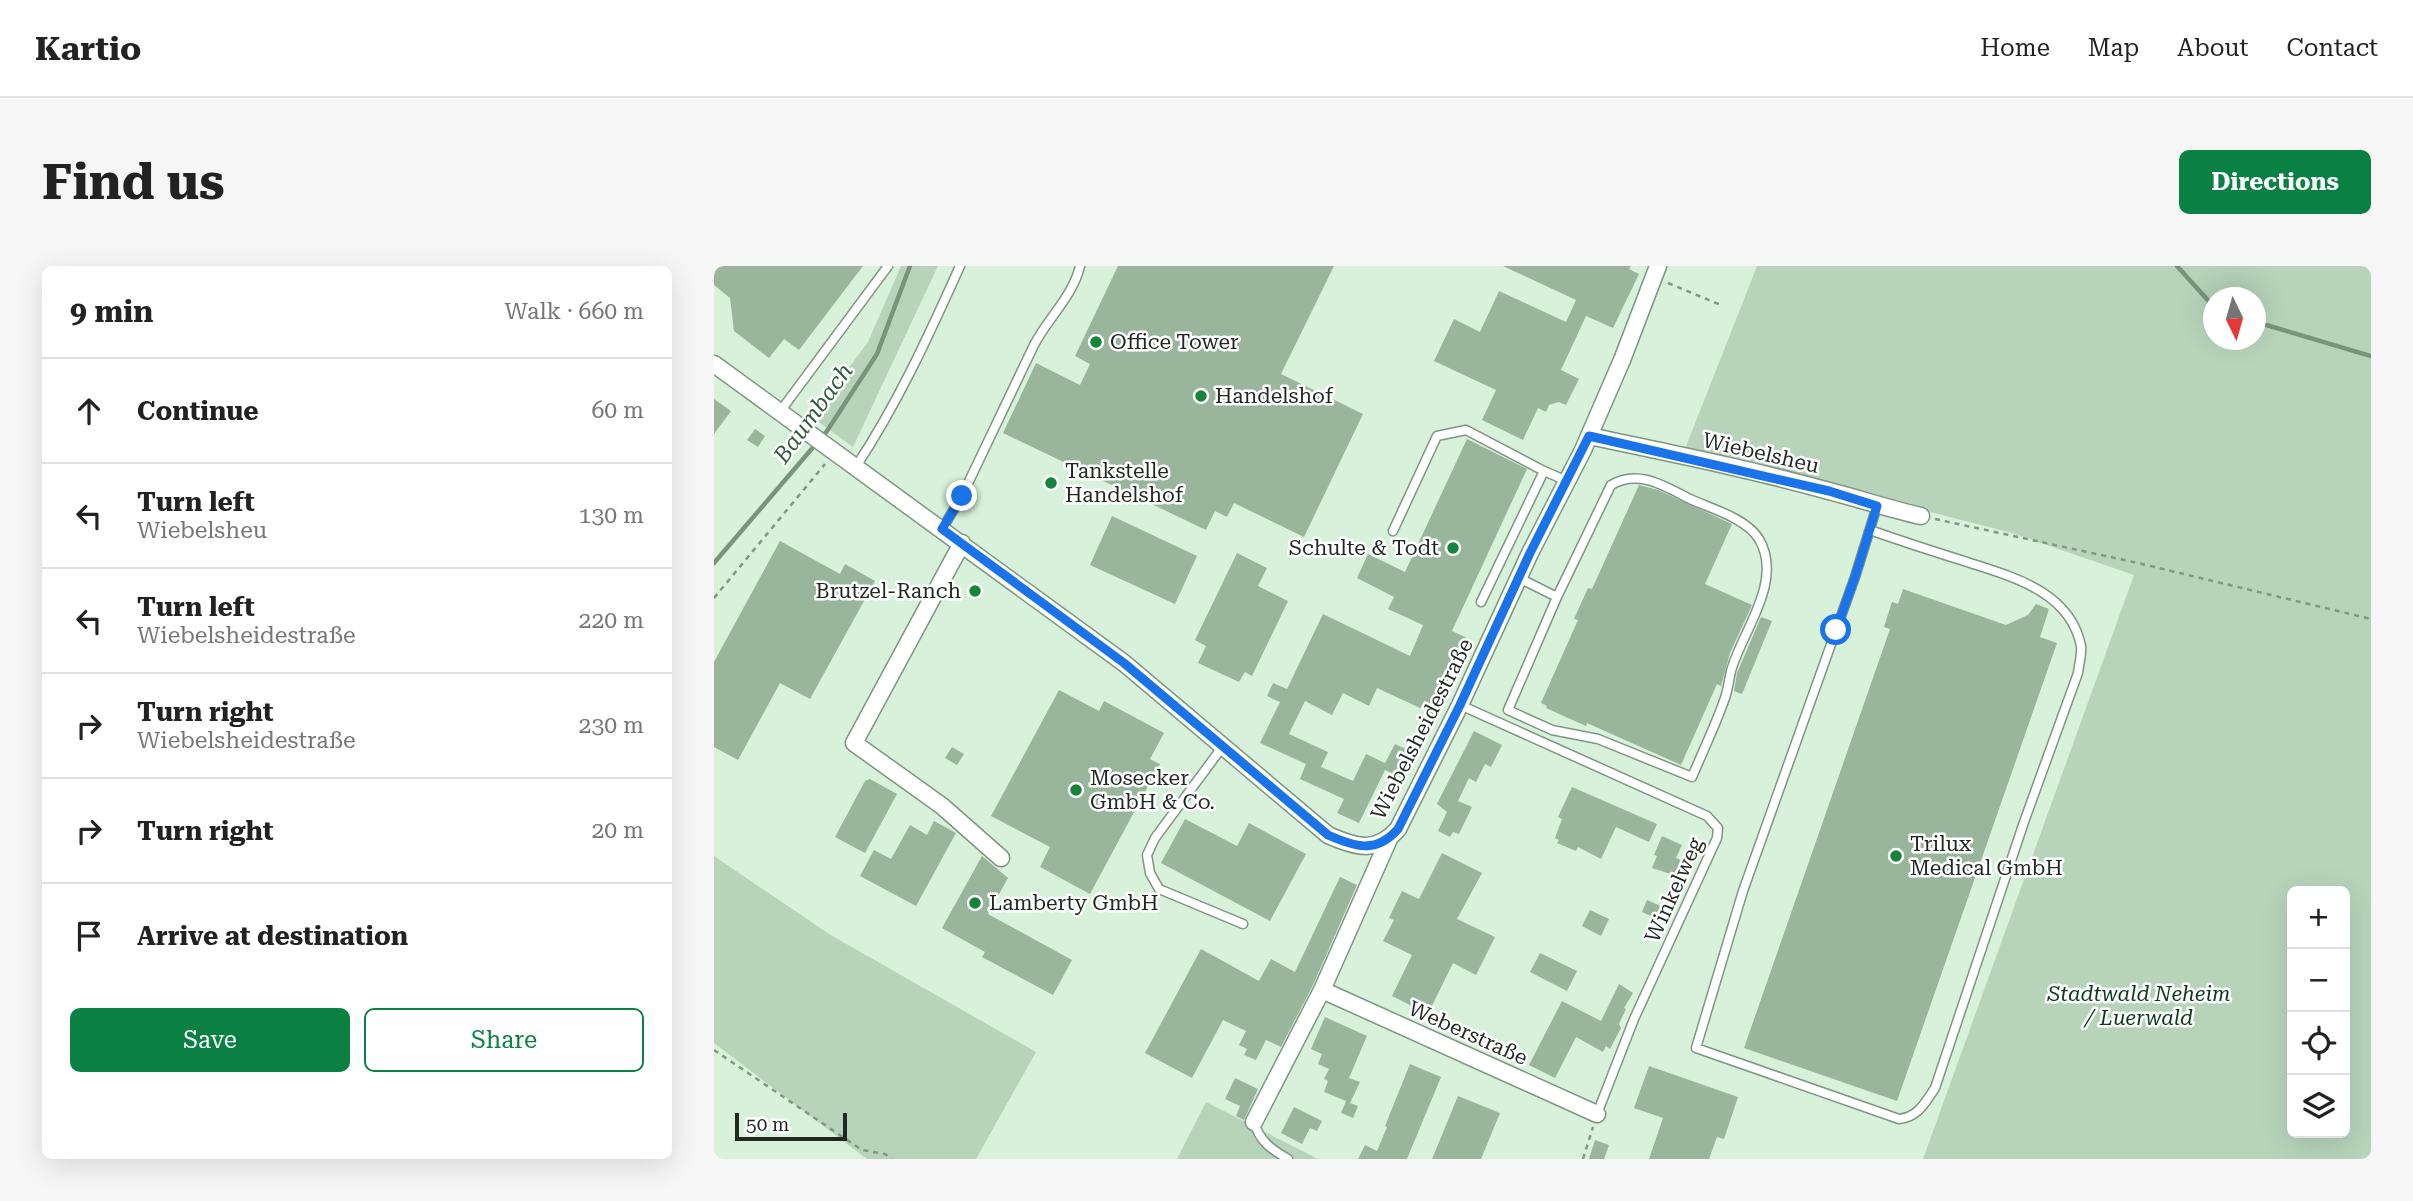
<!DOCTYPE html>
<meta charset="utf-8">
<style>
:root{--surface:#fff;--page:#f6f6f6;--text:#222;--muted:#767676;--line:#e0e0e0;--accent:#0b8043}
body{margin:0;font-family:"Roboto Serif",serif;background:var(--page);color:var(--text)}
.controls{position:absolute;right:21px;bottom:21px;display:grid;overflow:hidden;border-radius:10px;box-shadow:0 7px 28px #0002}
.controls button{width:63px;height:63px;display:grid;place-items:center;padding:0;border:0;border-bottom:2px solid var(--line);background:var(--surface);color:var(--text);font:35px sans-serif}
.compass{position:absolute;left:1489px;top:21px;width:63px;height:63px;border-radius:50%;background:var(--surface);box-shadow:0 7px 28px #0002;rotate:175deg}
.scale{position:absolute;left:21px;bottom:18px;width:112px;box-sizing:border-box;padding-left:7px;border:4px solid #1f2920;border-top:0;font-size:19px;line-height:24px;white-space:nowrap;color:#1f2920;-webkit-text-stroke:5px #fff;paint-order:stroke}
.stop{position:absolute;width:21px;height:21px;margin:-16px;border:5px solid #1a73e8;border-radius:50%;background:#fff}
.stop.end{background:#1a73e8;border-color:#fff;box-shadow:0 2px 7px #0008}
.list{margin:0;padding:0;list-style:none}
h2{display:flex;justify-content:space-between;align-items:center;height:91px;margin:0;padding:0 28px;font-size:30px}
h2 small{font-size:23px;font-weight:400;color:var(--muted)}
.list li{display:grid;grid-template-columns:46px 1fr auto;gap:21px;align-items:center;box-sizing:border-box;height:105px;padding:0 28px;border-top:2px solid var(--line)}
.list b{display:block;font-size:26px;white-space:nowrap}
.list p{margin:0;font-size:23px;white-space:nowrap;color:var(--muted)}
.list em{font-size:23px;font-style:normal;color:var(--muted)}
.actions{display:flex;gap:14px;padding:21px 28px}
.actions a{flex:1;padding:16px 0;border:2px solid var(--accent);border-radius:10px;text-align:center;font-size:24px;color:var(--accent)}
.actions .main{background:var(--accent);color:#fff}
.icon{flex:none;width:38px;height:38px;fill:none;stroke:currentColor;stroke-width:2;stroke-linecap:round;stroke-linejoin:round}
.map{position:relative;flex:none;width:1657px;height:893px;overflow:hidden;border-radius:10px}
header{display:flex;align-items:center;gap:42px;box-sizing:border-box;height:98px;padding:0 35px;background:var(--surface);border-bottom:2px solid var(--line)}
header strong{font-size:33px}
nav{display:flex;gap:38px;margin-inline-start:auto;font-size:24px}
.intro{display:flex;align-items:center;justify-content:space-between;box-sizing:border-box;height:168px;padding:0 42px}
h1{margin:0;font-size:49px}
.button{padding:18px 32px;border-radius:10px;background:var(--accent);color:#fff;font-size:24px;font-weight:700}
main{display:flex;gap:42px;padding:0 42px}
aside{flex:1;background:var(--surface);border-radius:10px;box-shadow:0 7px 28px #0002}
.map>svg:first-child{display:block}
.green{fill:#b7d4bb;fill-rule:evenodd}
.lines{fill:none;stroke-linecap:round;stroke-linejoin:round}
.stream{stroke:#79947c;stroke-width:4.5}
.building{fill:#99b59c}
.lane-casing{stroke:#7e9681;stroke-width:11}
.street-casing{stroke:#7e9681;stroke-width:19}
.path{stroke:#839685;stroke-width:2.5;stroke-dasharray:5 5;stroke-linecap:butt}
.lane{stroke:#fff;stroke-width:8}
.street{stroke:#fff;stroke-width:16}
.route{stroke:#1a73e8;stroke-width:9}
.poi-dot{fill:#16843b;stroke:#fff;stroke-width:2.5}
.labels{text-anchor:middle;stroke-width:5;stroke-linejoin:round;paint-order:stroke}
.poi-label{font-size:21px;fill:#1f2920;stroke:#fff;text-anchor:start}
.street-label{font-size:21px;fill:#1f2920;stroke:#fff}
.park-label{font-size:21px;font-style:italic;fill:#0b3b19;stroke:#fff}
.water-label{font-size:23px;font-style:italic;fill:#305c39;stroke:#fff}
</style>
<header>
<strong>Kartio</strong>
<nav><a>Home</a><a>Map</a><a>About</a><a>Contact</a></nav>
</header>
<div class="intro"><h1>Find us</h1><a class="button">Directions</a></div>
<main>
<aside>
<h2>9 min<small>Walk · 660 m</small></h2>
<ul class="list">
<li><svg class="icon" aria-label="ahead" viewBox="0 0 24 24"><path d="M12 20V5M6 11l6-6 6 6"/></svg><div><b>Continue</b></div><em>60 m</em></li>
<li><svg class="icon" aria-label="left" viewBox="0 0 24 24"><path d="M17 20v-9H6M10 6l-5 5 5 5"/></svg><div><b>Turn left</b><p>Wiebelsheu</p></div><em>130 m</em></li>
<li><svg class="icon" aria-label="left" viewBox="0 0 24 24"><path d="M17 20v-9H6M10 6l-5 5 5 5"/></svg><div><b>Turn left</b><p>Wiebelsheidestraße</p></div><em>220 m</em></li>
<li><svg class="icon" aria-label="right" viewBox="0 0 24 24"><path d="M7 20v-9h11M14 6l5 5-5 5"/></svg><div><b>Turn right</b><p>Wiebelsheidestraße</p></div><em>230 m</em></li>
<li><svg class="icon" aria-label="right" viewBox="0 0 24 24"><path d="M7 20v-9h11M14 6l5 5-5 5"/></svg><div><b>Turn right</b></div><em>20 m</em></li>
<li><svg class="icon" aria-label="arrive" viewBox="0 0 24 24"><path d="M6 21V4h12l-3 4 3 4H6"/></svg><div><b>Arrive at destination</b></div></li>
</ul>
<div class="actions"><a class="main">Save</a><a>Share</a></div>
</aside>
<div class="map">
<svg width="1657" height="893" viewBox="0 0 1657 893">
<rect width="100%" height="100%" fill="#d7f1da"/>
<path class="green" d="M187,0h37l-85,181 -41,-30 56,-75z
M1043,0h614v893h-448l211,-584 -122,-42 -327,-84zM1500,32h42v42h-42zM1578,625h53v242h-53z
M0,590l115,78 207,118 -60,107h-109l-153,-116z
M492,836l112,57h-141z"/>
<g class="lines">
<path class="stream" d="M1463,0l37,41
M1542,56l115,34
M0,297l113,-132 50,-77 33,-88"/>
</g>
<path class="building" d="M0,0h149l-64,84 -15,-11 -15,19 -35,-27 -4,-33 -16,-13z
M404,0h216l-53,108 82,40 -59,123 -70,-34 -7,14 -12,-6 -9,19 -203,-97 33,-70 44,22 10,-21 -15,-8z
M789,0h128l-2,3 10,5 -26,54 -27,-12 -25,54 18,9 -13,26 -7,-3 -10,3 -3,7 -8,-4 -15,32 -41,-20 14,-30 -62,-29 20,-42 26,13 19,-41 67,31 10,-22z
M0,133l17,12 -17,23z
M41,163l10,7 -7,11 -11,-7z
M753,173l60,30 -75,162 15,7 -34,76 -56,-26 -8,18 -26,-13 -11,22 -27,-14 -16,33 39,18 -7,15 32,14 13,-27 19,9 10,-19 19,9 -12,25 -17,-8 -26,53 -22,-10 7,-14 -44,-20 6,-15 -46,-21 20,-41 -13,-6 6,-13 14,6 36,-75 87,42 13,-31 -35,-16 6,-12 -37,-19 11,-24 37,18z
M925,219l19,5 74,34 -27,60 47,21 -22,48 -9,33 -4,-2 -36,81 -94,-42 -1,3 -40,-18 1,-2 -6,-3 37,-83 -4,-1 14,-31 4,1z
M398,250l85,40 -22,48 -85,-39z
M66,275l60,33 5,-10 30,17 -65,118 -30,-16 -42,77 -24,-13v-85z
M523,287l30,15 -9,18 30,15 -36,75 -7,-4 -6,10 -41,-19 8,-17 -11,-6z
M1189,323l103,36 22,-10 8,-11 13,5 -9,28 17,6 -160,458 -153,-53 146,-419 -6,-2 8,-25 6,2z
M1047,351l11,4 -30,73 -8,-3 3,-18z
M345,424l40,21 5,-10 60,32 -14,26 10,5 -70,130 -50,-27 10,-20 -59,-31z
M760,465l28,14 -11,22 -6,-3 -9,18 -7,-4 -11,23 14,6 -13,27 -6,-2 -3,5 -12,-6 9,-19 -10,-8z
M238,481l12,7 -7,11 -12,-7z
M156,513l27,15 -32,59 -30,-16 30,-56z
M858,521l85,37 -8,18 -33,-15 -15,32 -23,-12 -2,4 -19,-8 2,-3 -4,-2 7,-19 -4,-2z
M471,553l52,27 12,-23 57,31 -36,67 -109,-58z
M220,555l22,12 -40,73 -56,-30 14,-26 17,9 19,-34 17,10z
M948,570l20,9 -6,13 10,4 -6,15 -28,-9 5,-12 -3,-1z
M728,587l40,20 -25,46 38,18 -19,38 -23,-12 -25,51 -36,-18 20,-41 -29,-14 11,-21 -5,-2 13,-27 17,8z
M268,590l26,22 -20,36 84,46 -19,35 -71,-38 3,-5 -43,-24z
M626,611l17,8 -44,100 -32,62 -15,-7 -10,20 -12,-5 3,-6 -8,-4 7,-14 -23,-11 -31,58 -47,-25 56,-104 58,32 12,-22 24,13z
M933,634l16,7 -5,12 -16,-7z
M876,644l19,9 -8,17 -19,-10z
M826,687l37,18 -10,20 -37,-19z
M905,718l14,9 -9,15 2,1 -7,15 2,4 -11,21 -4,-3 -3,6 -27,-15 -21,41 -26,-13 33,-64 39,20z
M611,751l42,19 -18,42 11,4 -10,21 8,3 -5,12 -12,-5 5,-12 -22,-9 4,-11 -4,-2 5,-10 -11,-5 4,-10 -11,-5z
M696,798l31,13 -34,82h-49l7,-14 12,6 10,-24 -2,-1z
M935,800l89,31 -14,42 -7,-2 -8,22h-60l14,-41 -29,-10z
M521,812l23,11 -14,31 -8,-4 4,-10 -15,-7z
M744,830l42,17 -19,46h-49z
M580,841l28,14 -5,10 -7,-3 -8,16 -21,-11z
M881,874l14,5 -5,14h-15z"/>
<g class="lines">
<g class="lane-casing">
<path id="lane" d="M65,147l109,-147
M141,202c42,-63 74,-133 105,-202
M228,263l20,-33 72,-151c14,-27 39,-49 46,-79
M1156,264c31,11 62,21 94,31 45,15 106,29 117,85 1,8 -2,18 -3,27l-54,149 -89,266c-10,15 -17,29 -36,31l-203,-71 47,-157 112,-314 22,-71
M679,265l44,-95 29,-6 78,41
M805,312l38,19 -49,113 44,20 46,9 94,38c11,-26 24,-53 33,-79 3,-9 4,-18 6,-27 11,-40 53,-89 28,-132 -13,-21 -47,-30 -69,-40 -26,-13 -51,-30 -79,-14l-54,112
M767,336l63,-131 23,10
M746,439l247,111 11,12 -1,10 -83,181 -37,95
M509,480l-68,92 -8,17 3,18 9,16 84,35
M540,856c6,20 17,27 34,37"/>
</g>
<g class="street-casing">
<path id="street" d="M0,98l410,299 204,172c27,12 48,19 70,-6l62,-124 70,-152 53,-103 39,-90 36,-94
M875,170c80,17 161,33 240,55 31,8 61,18 92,25
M248,277l-108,200 88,63 59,52
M608,724l275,124
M540,856l68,-132 67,-151"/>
</g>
<path class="path" d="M954,17l55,23
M1221,253l203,44 233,56
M0,332l111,-134
M0,784l148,100 23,4 7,5
M869,893l10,-32"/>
<use href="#lane" class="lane"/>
<use href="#street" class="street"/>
</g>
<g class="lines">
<path class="route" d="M248,230l-20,33 182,134 204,172c27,12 48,19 70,-6l62,-124 70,-152 59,-117 240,55 48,15 -22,71 -19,53"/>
</g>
<g class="poi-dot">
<circle cx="382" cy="76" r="7"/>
<circle cx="487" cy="130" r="7"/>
<circle cx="337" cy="217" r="7"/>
<circle cx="739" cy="282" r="7"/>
<circle cx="261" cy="325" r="7"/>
<circle cx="362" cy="524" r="7"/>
<circle cx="1182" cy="590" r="7"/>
<circle cx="261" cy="637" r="7"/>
</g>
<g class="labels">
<g class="poi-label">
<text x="396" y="83">Office Tower</text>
<text x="501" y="137">Handelshof</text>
<text x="351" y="212">Tankstelle<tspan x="351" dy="24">Handelshof</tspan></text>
<text x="725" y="289" text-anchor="end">Schulte &amp; Todt</text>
<text x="247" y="332" text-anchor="end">Brutzel-Ranch</text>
<text x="376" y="519">Mosecker<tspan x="376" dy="24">GmbH &amp; Co.</tspan></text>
<text x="1196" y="585">Trilux<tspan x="1196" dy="24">Medical GmbH</tspan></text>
<text x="275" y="644">Lamberty GmbH</text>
</g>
<g class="street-label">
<text transform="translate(1047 187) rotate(13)" y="7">Wiebelsheu</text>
<text transform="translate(708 463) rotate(-63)" y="7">Wiebelsheidestraße</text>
<text transform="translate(960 624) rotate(-66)" y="7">Winkelweg</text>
<text transform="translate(754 767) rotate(24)" y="7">Weberstraße</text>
</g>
<g class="park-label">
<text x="1425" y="735">Stadtwald Neheim<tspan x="1425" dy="24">/ Luerwald</tspan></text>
</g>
<g class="water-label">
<text transform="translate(99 147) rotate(-54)" y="8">Baumbach</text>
</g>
</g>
</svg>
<div class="controls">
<button>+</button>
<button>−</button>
<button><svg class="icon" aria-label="locate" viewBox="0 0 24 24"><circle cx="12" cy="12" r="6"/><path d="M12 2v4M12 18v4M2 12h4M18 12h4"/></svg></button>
<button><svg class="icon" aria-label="layers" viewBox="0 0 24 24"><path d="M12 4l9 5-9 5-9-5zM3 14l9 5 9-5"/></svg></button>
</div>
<svg class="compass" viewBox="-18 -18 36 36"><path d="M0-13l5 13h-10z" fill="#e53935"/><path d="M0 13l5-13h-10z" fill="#767676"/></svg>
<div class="scale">50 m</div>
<div class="stop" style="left:1122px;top:364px"></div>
<div class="stop end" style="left:248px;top:230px"></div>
</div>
</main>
